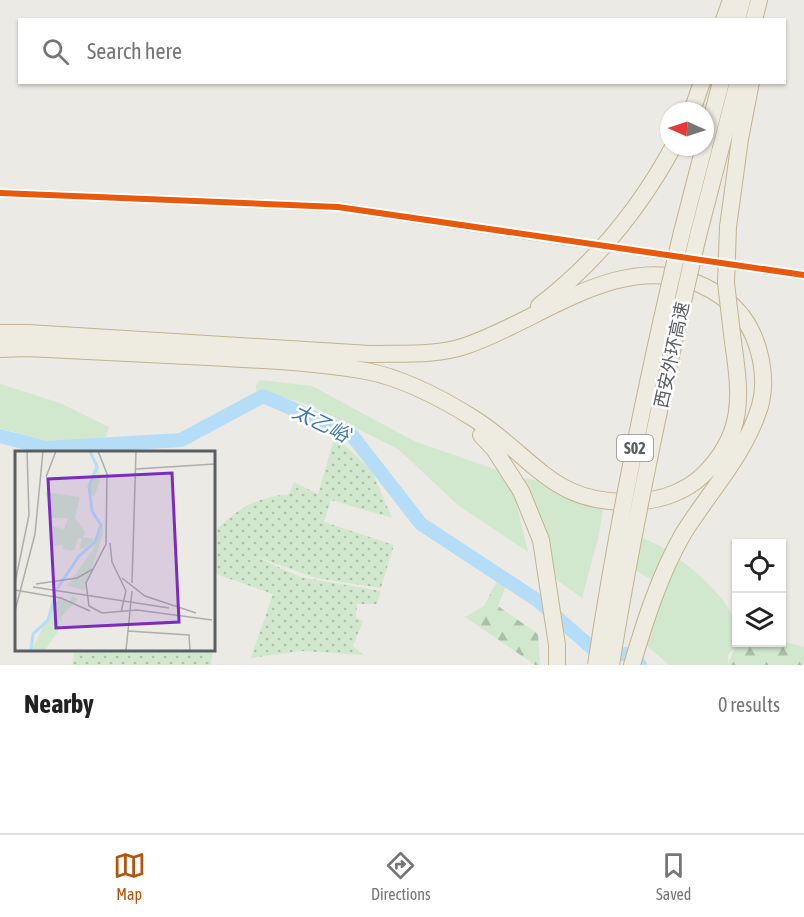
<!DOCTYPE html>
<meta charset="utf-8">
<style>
:root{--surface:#fff;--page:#f2f2f2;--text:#222;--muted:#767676;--line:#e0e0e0;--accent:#b45309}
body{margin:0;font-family:"Asap Condensed","Noto Sans SC",sans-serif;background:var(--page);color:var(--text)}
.controls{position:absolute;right:18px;bottom:18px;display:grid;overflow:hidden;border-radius:0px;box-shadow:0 2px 4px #0004}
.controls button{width:54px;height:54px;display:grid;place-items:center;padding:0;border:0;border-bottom:2px solid var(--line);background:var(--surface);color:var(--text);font:30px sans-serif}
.compass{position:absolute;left:660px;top:102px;width:54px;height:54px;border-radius:50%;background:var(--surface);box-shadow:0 2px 4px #0004;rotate:273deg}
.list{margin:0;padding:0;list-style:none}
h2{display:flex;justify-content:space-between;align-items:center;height:78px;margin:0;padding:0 24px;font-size:26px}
h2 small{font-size:20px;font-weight:400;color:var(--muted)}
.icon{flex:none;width:33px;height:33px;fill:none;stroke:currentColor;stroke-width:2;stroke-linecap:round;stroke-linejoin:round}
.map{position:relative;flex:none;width:804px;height:665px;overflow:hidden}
.search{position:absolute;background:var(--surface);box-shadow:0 2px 4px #0004;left:18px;right:18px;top:18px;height:66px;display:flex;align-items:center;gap:15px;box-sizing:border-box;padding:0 21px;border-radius:0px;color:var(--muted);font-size:22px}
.sheet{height:168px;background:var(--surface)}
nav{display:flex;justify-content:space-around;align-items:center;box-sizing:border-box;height:84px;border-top:2px solid var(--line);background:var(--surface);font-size:16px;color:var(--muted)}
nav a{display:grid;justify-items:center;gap:3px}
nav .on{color:var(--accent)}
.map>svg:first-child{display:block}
.grass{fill:#d2e8ce}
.forest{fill:url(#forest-firs)}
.garden{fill:url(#garden-dots)}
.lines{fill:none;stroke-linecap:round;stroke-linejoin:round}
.river{stroke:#b6ddf7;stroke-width:14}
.street-tunnel{stroke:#c7c7c4;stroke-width:9;stroke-dasharray:9 4.5;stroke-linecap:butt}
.street-casing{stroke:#c7c7c5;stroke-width:10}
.highway-casing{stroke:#c2b392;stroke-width:18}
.street{stroke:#fcfcfb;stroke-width:9}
.highway{stroke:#eeebe0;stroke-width:16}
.highway-bridge-casing{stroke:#c2b392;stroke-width:18;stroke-linecap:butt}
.highway-bridge{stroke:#eeebe0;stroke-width:16}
.cycleway-casing{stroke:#fff;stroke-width:10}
.cycleway{stroke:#e8590c;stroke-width:6}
.labels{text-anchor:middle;stroke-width:5;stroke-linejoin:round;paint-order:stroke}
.shield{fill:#fff;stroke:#8c8e92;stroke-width:1.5}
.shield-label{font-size:16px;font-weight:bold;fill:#5a5e63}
.street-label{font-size:18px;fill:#5a5e63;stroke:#fff}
.water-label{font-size:20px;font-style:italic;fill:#3a78b5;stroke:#fff}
.inset-river{fill:none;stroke:#b6ddf7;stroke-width:3}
.inset-road{fill:none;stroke:#adaeac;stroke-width:1.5}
.view{fill:#7b2cbf;fill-opacity:0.15;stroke:#7b2cbf;stroke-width:3}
.inset-edge{fill:none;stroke:#5a5e63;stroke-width:3}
</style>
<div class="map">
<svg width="804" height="665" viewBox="0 0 804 665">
<defs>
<pattern id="forest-firs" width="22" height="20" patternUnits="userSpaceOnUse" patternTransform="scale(1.5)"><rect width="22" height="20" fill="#d2e8ce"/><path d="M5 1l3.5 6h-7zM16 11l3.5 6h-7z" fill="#adbfab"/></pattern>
<pattern id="garden-dots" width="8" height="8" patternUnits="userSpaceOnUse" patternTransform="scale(1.5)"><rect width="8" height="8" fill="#d2e8ce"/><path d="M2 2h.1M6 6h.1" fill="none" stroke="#adbfab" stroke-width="1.8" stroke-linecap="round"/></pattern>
</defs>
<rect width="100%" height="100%" fill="#ebeae4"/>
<path class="grass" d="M260,380l52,6 102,55 103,36 55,10 33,10 -7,42 -16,59 -36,-26 -32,-79 14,59 -70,-47 -60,-56 -93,-46 -49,-12v-6z
M0,384l60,19 49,24 -8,24 -19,1 -82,-24z
M641,538c24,5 78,50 89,73 5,10 6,20 6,31l34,1 -3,2 -32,2 -7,8v10h-59l-26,-23 22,-54 -30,-18z"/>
<path class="forest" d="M501,573l6,10 -9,23 40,28 2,31h-5l-70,-48 19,-11z
M782,641l22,6v18h-76l7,-18 31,-2z"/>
<path class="garden" d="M335,436l37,35 20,47 -61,-18 -7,22 70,23 -13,43 -65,-10 -62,-22 46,21 81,14 -4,13h-20l-1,13 7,4 -10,25 11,9 -62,-4 -51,7 22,-64 -60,-21v-43l2,1c25,-24 40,-33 74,-37l5,-12 24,12z
M75,649v-1l138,1 -2,15 -2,1h-137z"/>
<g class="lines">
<path class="river" d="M0,436l46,12 135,-8 82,-44 88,38 70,90 116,76 63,55 28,-1 12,11"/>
<path class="street-tunnel" d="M580,243l44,6"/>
<g class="street-casing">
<path id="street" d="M0,193l338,14 242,36
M624,249l180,26"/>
</g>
<g class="highway-casing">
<path id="highway" d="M724,20l7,-20
M737,20l5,-20
M754,20l5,-20
M692,111l10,-29
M705,143l16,-61
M728,227l12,-88 11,-57
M682,232l22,-85
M698,236l40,-154
M539,306c56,-43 101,-98 134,-159
M0,333h28l342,21c31,-1 66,2 95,-8 73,-24 154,-96 234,-62 16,7 32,18 43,32 18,24 26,61 18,90 -15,49 -51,86 -77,128 -23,40 -38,87 -51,131
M0,349l27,-1c60,3 121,6 181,9 52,3 107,5 158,14 37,7 75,27 107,47 63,40 81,91 168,83 21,-1 45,-10 61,-25 43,-41 39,-80 31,-134
M481,435l13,14 27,42 20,49 16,105v20"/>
</g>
<use href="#street" class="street"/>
<use href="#highway" class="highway"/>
<g class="highway-bridge-casing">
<path id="highway-bridge" d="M728,227l-2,56 7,59
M596,665c22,-146 52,-290 86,-433
M611,665c23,-144 54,-287 87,-429"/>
</g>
<use href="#highway-bridge" class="highway-bridge"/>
<g class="cycleway-casing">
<path id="cycleway" d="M0,193l338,14 466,68"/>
</g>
<use href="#cycleway" class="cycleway"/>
</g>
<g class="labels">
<rect class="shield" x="617" y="435" width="36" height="26" rx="4.5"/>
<g class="shield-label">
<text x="635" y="454">S02</text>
</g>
<g class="street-label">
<text transform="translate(672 355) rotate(-78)" y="6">西安外环高速</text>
</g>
<g class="water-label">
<text transform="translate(321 423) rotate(26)" y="7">太乙峪</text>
</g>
</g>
<g transform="translate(15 451)">
<rect width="200" height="200" fill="#ebeae4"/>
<path d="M82,9l4,17 -7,20 -5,-5zM88,73v10l-18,56 -18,-4 25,-35zM57,145l6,3 -16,17 -1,7 -3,-9h-9l10,-16 10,4z" fill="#d2e8ce"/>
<path d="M34,163l10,1v15l-14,20h-13z" fill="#d2e8ce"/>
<path d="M30,41l35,5 -5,21 10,14 -2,5 11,2 -6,7 -9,4 3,-11 -4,-1 -4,13 -11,-2v-4l-9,1 -2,-20 12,3 4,-11h-17z" fill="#d2e8ce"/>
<path class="inset-river" d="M42,138l22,-33 16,-14 6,-17 -9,-14 -3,-25 8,-19 -7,-16M16,199l2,-16 15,-14 6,-21"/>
<path class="inset-road" d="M83,0l9,23 -1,70 -20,39 3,23 13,7 35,-3 75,10M121,18l79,-5M31,26l10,-26M95,92l2,19 14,29 -5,21M107,127l23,18 51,17M0,132l14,-68 -2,-64M117,132l4,-132M21,133l41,-6 16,-9M18,136l136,21M0,139l46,8 29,13M117,140l-4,40 61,4 1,15M0,160l20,-77 8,-83M111,199l2,-19"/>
<path class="view" d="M157,22l7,149 -123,6 -8,-149z"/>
<rect width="200" height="200" class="inset-edge"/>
</g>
</svg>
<div class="controls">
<button><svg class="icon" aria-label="locate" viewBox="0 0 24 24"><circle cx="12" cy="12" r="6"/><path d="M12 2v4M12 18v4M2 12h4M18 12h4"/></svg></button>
<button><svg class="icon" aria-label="layers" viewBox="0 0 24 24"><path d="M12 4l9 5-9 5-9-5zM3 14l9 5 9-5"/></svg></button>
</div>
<svg class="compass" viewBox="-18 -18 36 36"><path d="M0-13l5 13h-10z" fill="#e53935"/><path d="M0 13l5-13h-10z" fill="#767676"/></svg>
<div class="search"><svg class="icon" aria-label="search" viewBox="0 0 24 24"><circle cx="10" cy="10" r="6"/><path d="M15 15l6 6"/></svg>Search here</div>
</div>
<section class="sheet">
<h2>Nearby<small>0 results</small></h2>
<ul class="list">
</ul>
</section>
<nav>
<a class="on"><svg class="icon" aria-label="map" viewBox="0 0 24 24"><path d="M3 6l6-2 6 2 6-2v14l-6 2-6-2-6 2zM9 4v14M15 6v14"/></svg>Map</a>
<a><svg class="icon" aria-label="directions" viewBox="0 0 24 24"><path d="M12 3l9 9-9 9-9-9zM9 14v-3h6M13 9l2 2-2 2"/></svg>Directions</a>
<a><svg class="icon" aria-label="saved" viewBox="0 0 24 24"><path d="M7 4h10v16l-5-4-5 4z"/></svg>Saved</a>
</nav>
